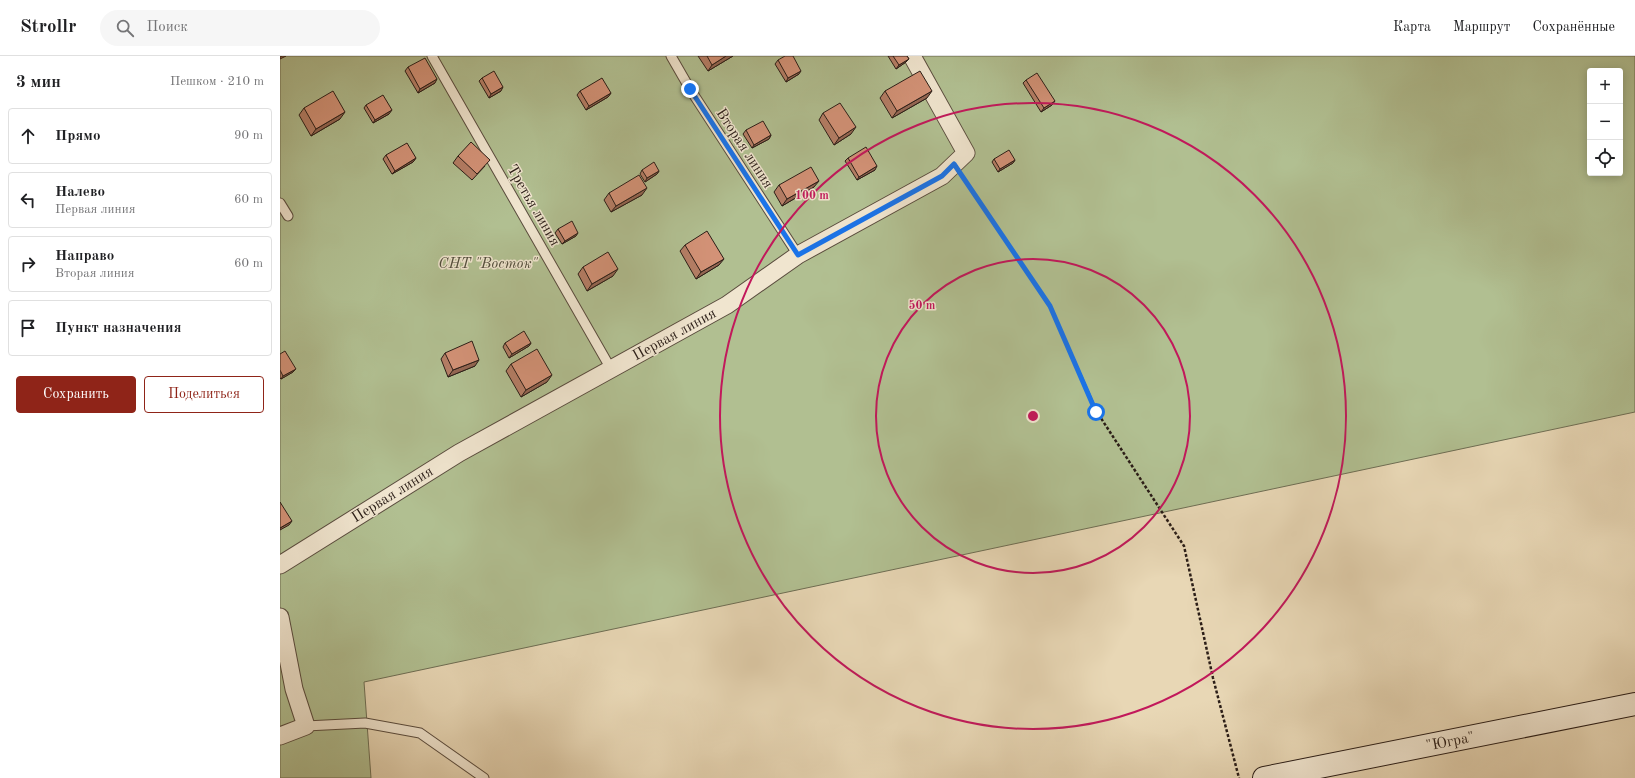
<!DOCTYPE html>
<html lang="ru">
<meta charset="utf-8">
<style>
:root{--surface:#fff;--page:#f6f6f6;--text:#202124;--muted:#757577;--line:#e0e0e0;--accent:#8f2418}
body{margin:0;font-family:"Old Standard TT",serif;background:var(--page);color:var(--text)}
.controls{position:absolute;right:12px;top:12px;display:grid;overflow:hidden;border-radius:4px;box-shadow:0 2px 10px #0003}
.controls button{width:36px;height:36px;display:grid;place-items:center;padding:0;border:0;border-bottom:1px solid var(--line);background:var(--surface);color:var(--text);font:20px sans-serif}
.stop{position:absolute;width:12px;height:12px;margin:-9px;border:3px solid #1a73e8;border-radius:50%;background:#fff}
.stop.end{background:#1a73e8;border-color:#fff;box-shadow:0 1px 4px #0008}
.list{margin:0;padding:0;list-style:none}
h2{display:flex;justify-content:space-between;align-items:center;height:52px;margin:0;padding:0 16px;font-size:17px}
h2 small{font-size:13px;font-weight:400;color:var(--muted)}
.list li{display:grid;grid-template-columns:26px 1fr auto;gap:12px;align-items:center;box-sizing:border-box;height:56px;margin:0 8px 8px;padding:0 8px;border:1px solid var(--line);border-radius:4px}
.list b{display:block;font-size:15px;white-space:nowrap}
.list p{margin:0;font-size:13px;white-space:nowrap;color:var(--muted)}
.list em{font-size:13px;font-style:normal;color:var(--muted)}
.actions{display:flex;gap:8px;padding:12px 16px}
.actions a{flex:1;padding:9px 0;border:1px solid var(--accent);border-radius:4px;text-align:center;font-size:14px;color:var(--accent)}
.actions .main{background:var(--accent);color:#fff}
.icon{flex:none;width:22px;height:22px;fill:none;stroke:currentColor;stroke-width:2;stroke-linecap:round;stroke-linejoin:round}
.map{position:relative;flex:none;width:1355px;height:722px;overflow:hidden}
header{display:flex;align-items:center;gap:24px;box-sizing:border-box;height:56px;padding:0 20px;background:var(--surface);border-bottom:1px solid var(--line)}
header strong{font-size:19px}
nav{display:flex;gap:22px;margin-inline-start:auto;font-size:14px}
.search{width:280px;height:36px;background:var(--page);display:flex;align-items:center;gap:10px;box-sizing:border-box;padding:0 14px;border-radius:22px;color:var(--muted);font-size:15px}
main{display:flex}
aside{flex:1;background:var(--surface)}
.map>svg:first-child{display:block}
.green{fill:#b1bf91;stroke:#6e6e54;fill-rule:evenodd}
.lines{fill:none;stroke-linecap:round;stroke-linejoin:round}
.lane-casing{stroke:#5a4c3e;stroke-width:11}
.street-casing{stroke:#5a4c3e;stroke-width:19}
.secondary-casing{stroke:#2a1d17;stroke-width:24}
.path{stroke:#2a1d17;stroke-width:2.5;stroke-dasharray:3 2;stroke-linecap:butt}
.lane{stroke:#f0e5cf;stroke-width:9}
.street{stroke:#f0e5cf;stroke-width:17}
.secondary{stroke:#f0e5cf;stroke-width:22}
.wall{fill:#b57e66;stroke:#2a1d17}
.shaded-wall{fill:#946653;stroke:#2a1d17}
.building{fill:#d39277;stroke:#2a1d17}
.route{stroke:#1a73e8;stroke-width:5}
.ring{fill:none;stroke:#c2185b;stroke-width:2}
.labels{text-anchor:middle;stroke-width:3;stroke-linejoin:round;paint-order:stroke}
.street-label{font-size:15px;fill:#2a1d17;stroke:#f0e5cf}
.park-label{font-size:15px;font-style:italic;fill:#524e3c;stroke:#f0e5cf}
.centre{fill:#c2185b;stroke:#f0e5cf;stroke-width:2}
.ring-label{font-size:12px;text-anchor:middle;font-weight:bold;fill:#c2185b;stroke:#f0e5cf;stroke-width:3;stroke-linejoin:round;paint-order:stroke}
</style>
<header>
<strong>Strollr</strong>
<div class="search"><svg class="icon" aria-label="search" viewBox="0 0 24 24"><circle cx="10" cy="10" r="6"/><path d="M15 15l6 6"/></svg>Поиск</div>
<nav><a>Карта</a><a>Маршрут</a><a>Сохранённые</a></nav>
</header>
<main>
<aside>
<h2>3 мин<small>Пешком · 210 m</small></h2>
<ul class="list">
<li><svg class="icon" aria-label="ahead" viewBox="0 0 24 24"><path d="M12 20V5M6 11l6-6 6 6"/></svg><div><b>Прямо</b></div><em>90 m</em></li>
<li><svg class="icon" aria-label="left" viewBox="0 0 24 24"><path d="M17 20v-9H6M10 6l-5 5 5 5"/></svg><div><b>Налево</b><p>Первая линия</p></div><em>60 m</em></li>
<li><svg class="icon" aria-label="right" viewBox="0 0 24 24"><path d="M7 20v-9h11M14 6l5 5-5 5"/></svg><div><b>Направо</b><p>Вторая линия</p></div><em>60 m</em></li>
<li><svg class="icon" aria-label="arrive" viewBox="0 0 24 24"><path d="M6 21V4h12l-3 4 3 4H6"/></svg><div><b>Пункт назначения</b></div></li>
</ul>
<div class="actions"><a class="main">Сохранить</a><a>Поделиться</a></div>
</aside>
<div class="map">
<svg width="1355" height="722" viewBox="0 0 1355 722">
<rect width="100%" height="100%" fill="#e8d7b5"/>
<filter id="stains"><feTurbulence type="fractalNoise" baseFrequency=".005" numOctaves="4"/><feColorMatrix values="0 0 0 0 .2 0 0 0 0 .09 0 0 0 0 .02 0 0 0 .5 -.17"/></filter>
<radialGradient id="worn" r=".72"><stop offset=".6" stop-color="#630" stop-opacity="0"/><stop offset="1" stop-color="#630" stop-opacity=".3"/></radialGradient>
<path class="green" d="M0,0h1355v356l-1271,270 7,96h-91zM1310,15h30v102h-30z"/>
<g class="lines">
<g class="lane-casing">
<path id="lane" d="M152,0l179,313
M391,0l19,33 108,166
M0,147l8,13
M26,670l59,-3 55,10 64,45"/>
</g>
<g class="street-casing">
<path id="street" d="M0,509l179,-112 268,-148 71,-50 144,-79 24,-23 -54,-97
M0,561l14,72 12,37 -26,10"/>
</g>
<g class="secondary-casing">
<path id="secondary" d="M984,722l371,-74"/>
</g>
<path class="path" d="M685,125l85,125 47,106 87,134 29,132 26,100"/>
<use href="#lane" class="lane"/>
<use href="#street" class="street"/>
<use href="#secondary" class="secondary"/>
</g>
<path class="wall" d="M418,0h35l-25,15z
M608,0h19l2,3 -3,3 -10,7z
M498,4l21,14 -13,8 -11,-18z
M128,11l27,16 -17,10 -13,-22z
M202,22l19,13 -12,7 -10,-17z
M746,24l26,25 -11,7 -18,-29z
M300,35l31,2 -3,4 -22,13 -9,-15z
M605,35l42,7 -35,20 -12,-20z
M86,49l23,9 -16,9 -9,-15z
M24,52l36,11 -29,17 -12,-21z
M543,57l28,21 -17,11 -15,-25z
M466,74l25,5 -2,4 -17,9 -9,-14z
M106,99l30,3 -3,4 -21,12 -9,-15z
M178,100l27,10 -13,14 -19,-17z
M568,102l27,12 -18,10 -12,-19z
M714,103l21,1 -2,3 -15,9 -6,-10z
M362,114l17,1 -2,3 -12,8 -5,-8z
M499,129l35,2 -32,19 -8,-14z
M329,137l33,2 -31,17 -7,-12z
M278,173l18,7 -14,8 -7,-11z
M405,189l34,20 -23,14 -16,-28z
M303,211l30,9 -26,15 -9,-17z
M225,287h26l-2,3 -20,12 -6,-11z
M165,297l30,13 -27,11 -7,-18z
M0,298l13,18 -12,7 -1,-1z
M231,308l36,18 -26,15 -15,-26z"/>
<path class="shaded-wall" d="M2,0h4l-6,3v-2z
M446,0h7l-25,15 4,-6z
M629,3l-3,3 -10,7 3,-4z
M521,15l-2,3 -13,8 2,-4z
M157,23l-2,4 -17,10 2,-4z
M223,31l-2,4 -12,7 2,-4z
M652,35l-5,7 -35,20 5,-7z
M331,37l-3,4 -22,13 3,-4z
M775,45l-3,4 -11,7 3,-4z
M112,54l-3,4 -16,9 2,-3z
M65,56l-5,7 -29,17 5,-7z
M576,71l-5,7 -17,11 5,-7z
M491,79l-2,4 -17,9 2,-3z
M136,102l-3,4 -21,12 3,-3z
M735,104l-2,3 -15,9 2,-3z
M597,110l-2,4 -18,10 2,-3z
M379,115l-2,3 -12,8 2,-4z
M539,125l-5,6 -32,19 5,-7z
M367,132l-5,7 -31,17 5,-6z
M298,177l-2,3 -14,8 3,-3z
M444,203l-5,6 -23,14 5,-7z
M338,213l-5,7 -26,15 5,-7z
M251,287l-2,3 -20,12 3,-4z
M199,304l-4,6 -27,11 5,-7z
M16,313l-3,3 -12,7 2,-3z
M272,319l-5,7 -26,15 5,-7z
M12,465l-3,4 -9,5v-2z"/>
<path class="building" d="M427,0h19l-14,9z
M505,0h8l8,15 -13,7 -10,-18z
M613,0h14l2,3 -10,6z
M145,2l12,21 -17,10 -12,-22z
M214,15l9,16 -12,7 -9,-16z
M640,15l12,20 -35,20 -12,-20z
M757,17l18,28 -11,7 -18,-28z
M322,22l9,15 -22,13 -9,-15z
M53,35l12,21 -29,17 -12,-21z
M103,39l9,15 -17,10 -9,-15z
M560,47l16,24 -17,11 -16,-25z
M483,65l8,14 -17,10 -8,-15z
M191,86l19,18 -13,14 -19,-18z
M127,87l9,15 -21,13 -9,-16z
M586,91l11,19 -18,11 -11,-19z
M729,94l6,10 -15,9 -6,-10z
M374,106l5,9 -12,7 -5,-8z
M531,111l8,14 -32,18 -8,-14z
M359,119l8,13 -31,18 -7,-13z
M292,165l6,12 -13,8 -7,-12z
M427,175l17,28 -23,13 -16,-27z
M328,196l10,17 -26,15 -9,-17z
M244,275l7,12 -19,11 -7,-11z
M192,285l7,19 -26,10 -8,-17z
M257,293l15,26 -26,15 -15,-26z
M5,295l11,18 -13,7 -3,-6v-16z
M0,446l12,19 -12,7z"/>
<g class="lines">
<path class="route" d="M410,33l108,166 144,-79 12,-12 96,142 46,106"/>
</g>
<g class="ring">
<circle cx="753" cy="360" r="157"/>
<circle cx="753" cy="360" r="313"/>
</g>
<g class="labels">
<g class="street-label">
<text transform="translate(465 92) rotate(57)" y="5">Вторая линия</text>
<text transform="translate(254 149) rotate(60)" y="5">Третья линия</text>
<text transform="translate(394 278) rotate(-29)" y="5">Первая линия</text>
<text transform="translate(112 438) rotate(-32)" y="5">Первая линия</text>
<text transform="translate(1170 685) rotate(-11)" y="5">"Югра"</text>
</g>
<g class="park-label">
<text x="208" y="212">СНТ "Восток"</text>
</g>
</g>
<circle cx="753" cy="360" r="6" class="centre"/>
<g class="ring-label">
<text x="532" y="143">100 m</text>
<text x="642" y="253">50 m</text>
</g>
<rect width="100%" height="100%" filter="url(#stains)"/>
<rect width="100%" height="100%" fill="url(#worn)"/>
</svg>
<div class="controls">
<button>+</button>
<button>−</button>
<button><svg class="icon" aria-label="locate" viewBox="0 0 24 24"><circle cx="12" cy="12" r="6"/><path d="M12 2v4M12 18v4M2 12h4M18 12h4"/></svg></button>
</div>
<div class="stop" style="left:816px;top:356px"></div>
<div class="stop end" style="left:410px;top:33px"></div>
</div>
</main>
